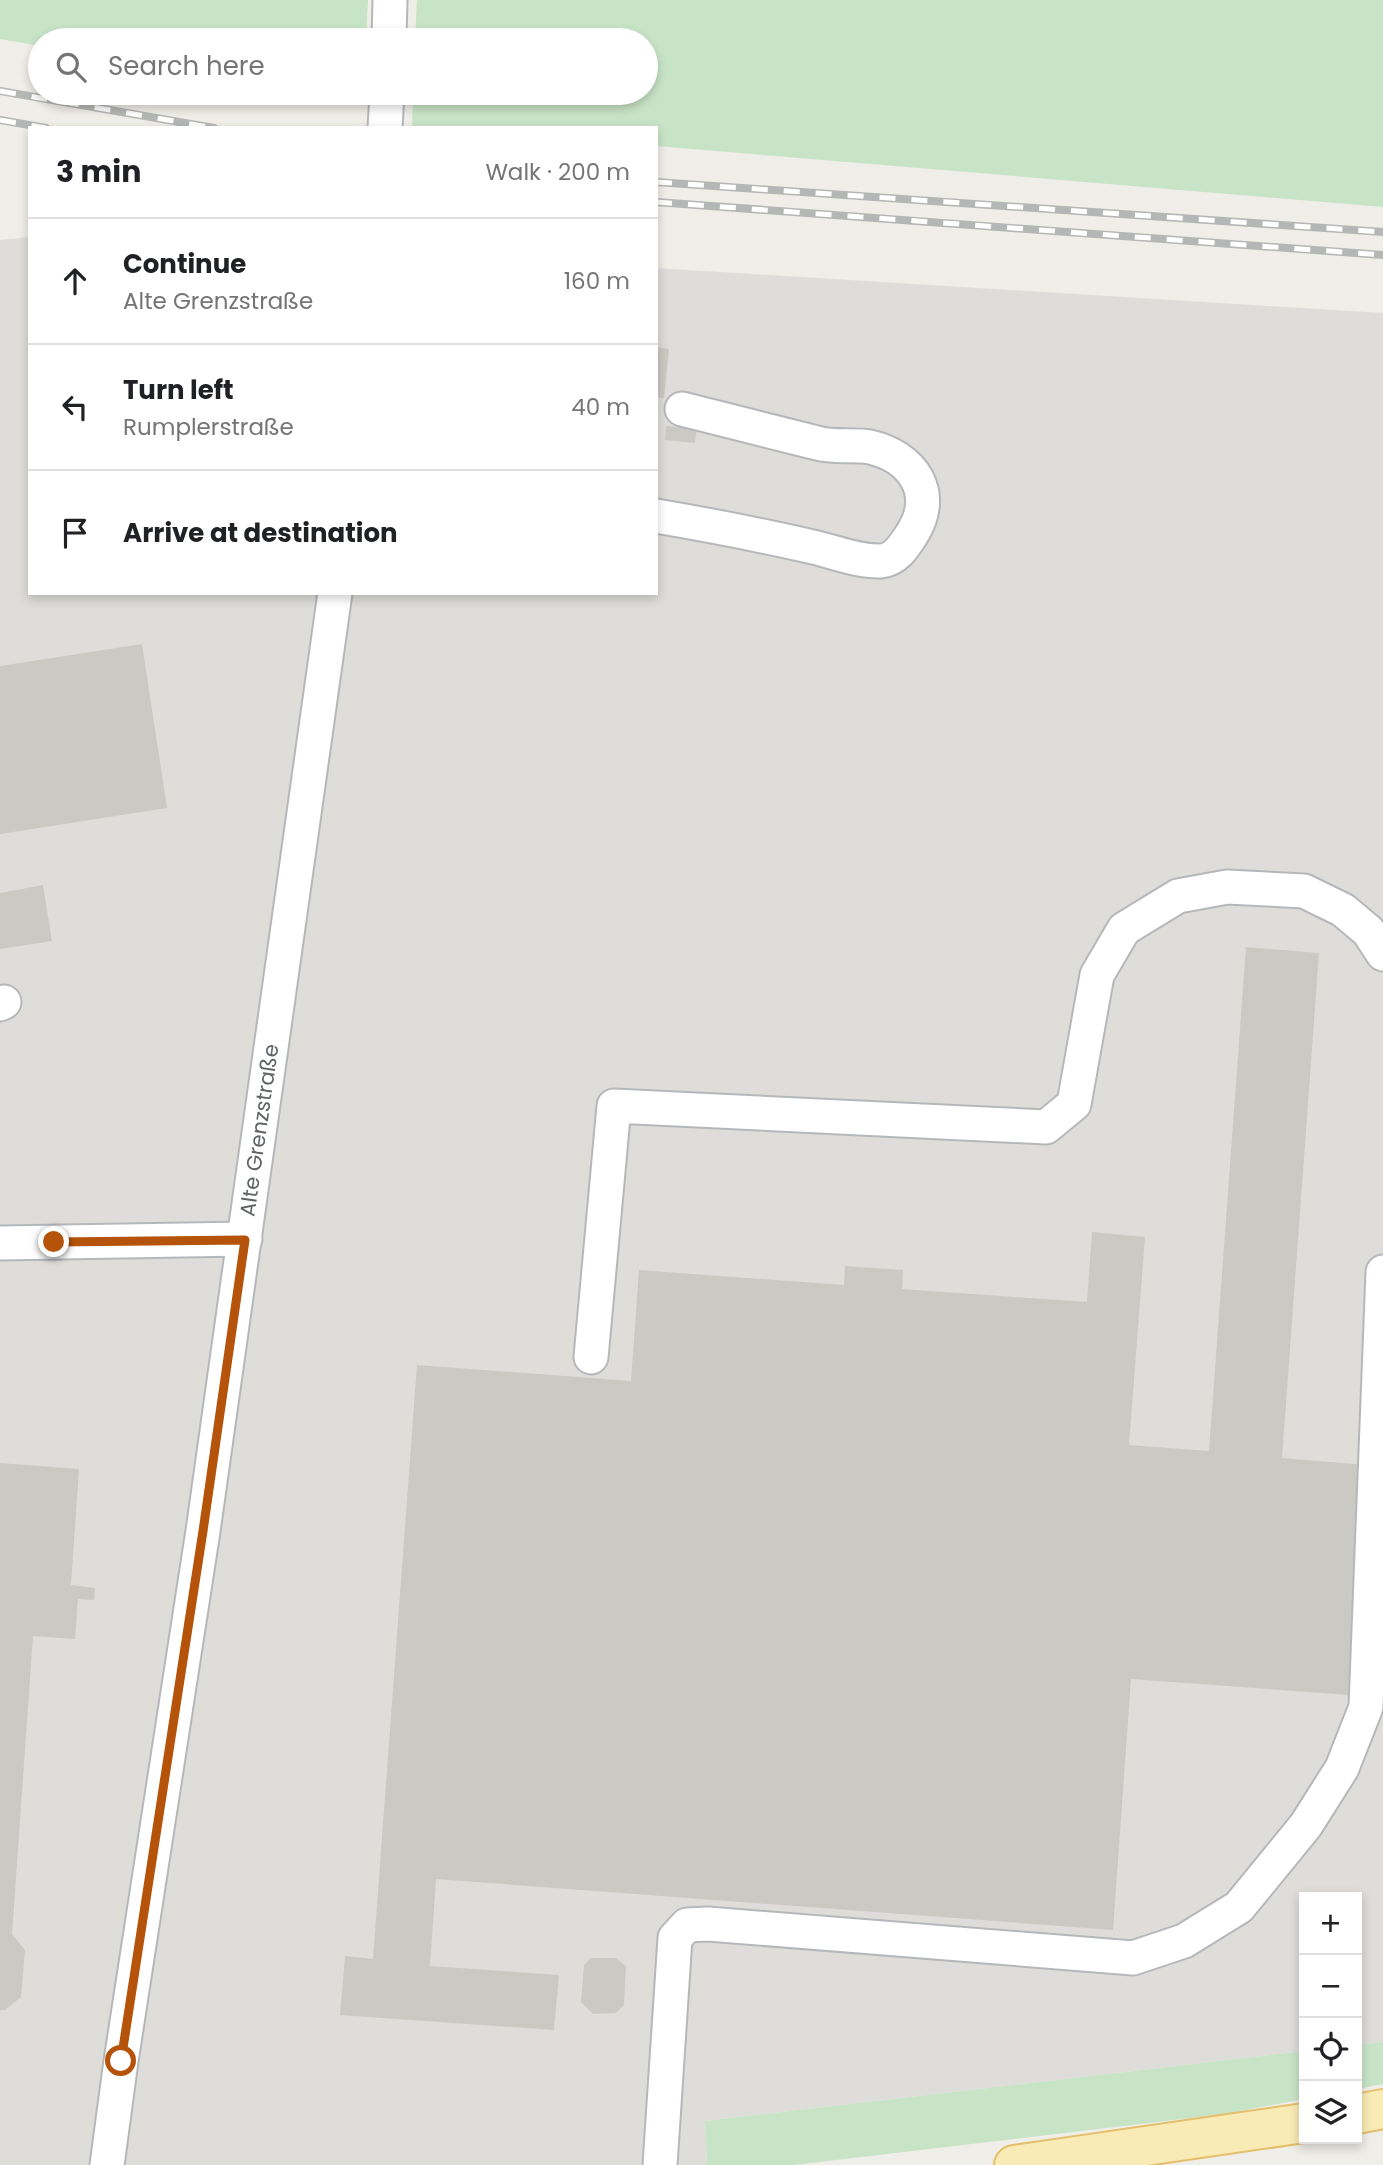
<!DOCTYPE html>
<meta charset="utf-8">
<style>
:root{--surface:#fff;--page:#f6f6f6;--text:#202124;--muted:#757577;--line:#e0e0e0}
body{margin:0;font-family:Poppins,sans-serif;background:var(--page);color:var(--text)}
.controls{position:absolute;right:21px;bottom:21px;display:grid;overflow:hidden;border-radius:0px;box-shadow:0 4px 10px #0003}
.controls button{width:63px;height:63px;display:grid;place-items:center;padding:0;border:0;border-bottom:2px solid var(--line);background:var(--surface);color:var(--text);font:35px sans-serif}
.stop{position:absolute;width:21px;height:21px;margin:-16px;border:5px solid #b45309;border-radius:50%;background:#fff}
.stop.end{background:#b45309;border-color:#fff;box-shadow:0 2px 7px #0008}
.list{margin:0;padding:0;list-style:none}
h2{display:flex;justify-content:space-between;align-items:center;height:91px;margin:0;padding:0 28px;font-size:30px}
h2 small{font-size:23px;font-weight:400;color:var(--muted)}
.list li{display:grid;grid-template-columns:46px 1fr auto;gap:21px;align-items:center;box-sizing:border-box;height:126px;padding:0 28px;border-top:2px solid var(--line)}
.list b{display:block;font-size:26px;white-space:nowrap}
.list p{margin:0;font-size:23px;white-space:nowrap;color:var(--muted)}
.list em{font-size:23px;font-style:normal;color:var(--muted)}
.icon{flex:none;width:38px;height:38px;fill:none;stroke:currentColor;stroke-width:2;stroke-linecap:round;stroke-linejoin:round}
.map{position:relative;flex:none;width:1383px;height:2165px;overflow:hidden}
.search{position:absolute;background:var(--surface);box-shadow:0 4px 10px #0003;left:28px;top:28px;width:630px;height:77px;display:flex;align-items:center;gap:18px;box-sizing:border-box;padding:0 24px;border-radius:38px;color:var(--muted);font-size:26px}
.panel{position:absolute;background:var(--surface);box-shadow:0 4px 10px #0003;left:28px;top:126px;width:630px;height:469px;border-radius:0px}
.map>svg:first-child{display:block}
.industrial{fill:#dfddda}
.green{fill:#c8e4c7}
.building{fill:#cbc9c4}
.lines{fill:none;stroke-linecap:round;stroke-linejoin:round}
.minor-casing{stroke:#b5b8bb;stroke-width:37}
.major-casing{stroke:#e5bf6c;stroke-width:42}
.minor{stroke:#fff;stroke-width:33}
.major{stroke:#f8ebb5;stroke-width:38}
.rail-casing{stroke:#b5b6b6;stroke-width:8}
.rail{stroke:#fff;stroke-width:5;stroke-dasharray:16;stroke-linecap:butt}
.route{stroke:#b45309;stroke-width:9}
.labels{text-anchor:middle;stroke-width:5;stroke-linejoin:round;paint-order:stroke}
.street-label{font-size:21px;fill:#5f6366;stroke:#fff}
</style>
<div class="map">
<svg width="1383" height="2165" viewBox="0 0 1383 2165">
<rect width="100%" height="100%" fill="#f0eee8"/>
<path class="industrial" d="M30,237v356h626v-325l727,45v1729l-26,3v-148h-53v154l-599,70 2,44h-707v-1925z"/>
<path class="green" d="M0,0h368l-2,40h-326v6l-40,-7z
M417,0h966v207l-727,-61v-18l-244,-2 1,-33h233v-53h-231z
M1383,2042v42l-26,5v-44z
M1304,2051v48l-79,15 -431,51h-87l-2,-44z"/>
<path class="building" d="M656,347l13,2 -5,49 -8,-1z
M666,426l31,2 -2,15 -30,-3z
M142,644l25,164 -167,26v-168z
M43,885l9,56 -52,8v-56z
M1246,947l73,6 -37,505 84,7 -17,230 -218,-16 -18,251 -677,-51 -6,87 129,9 -5,55 -214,-15 5,-59 28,3 44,-594 214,16 8,-111 205,15 1,-19 58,4 -1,19 185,13 5,-70 53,5 -16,208 80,6z
M0,1463l79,6 -8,116 24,3 -1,12 -16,-1 -3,40 -42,-3 -21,298 13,16 -4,47 -16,13h-5z
M591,1958h25l10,8 -2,39 -8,8 -23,1 -12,-12 3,-37z"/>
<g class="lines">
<g class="minor-casing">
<g id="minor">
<path d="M389,40l1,-40"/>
<path d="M385,128l2,-35"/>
<path d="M656,516c53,9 105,19 157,31 22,5 46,15 68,14 15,-1 24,-16 31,-27 26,-41 1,-77 -42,-87 -18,-3 -36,1 -53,-4 -45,-11 -90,-23 -135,-34"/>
<path d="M0,1004l4,-2"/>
<path d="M0,1243l245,-4"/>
<path d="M591,1357l23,-251 432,21 28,-23 23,-129 27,-46 54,-33 49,-9 77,4 39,19 25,21 15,23"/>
<path id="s1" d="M107,2165l14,-104 82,-530 132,-938"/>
<path d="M660,2165l15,-227 12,-13 21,-1 425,34 51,-17 55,-34 67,-82 36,-57 24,-61 17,-435"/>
</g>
</g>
<g class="major-casing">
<path id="major" d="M1357,2114l26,-5
M1014,2165l290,-42"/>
</g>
<use href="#minor" class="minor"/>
<use href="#major" class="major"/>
<g class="rail-casing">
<path id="rail" d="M0,91l214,37
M0,120l46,8
M656,182l727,50
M656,202l727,53"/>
</g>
<use href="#rail" class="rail"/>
</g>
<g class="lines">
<path class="route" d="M54,1242l191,-2 -42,291 -82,530"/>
</g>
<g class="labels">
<g class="street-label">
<text dy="7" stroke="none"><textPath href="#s1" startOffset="1046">Alte Grenzstraße</textPath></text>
</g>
</g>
</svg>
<div class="controls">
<button>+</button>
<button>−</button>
<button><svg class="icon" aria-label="locate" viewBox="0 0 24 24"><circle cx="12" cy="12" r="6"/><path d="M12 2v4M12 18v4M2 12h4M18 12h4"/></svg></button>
<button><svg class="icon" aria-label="layers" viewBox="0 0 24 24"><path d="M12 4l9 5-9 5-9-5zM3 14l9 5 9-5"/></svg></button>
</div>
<div class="stop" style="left:121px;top:2061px"></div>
<div class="stop end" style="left:54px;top:1242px"></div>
<div class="search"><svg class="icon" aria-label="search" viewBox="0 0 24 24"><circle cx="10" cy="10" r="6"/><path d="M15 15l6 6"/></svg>Search here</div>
<section class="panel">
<h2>3 min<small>Walk · 200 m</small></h2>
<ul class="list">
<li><svg class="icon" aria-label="ahead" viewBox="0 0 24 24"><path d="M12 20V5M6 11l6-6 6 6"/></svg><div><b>Continue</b><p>Alte Grenzstraße</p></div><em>160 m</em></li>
<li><svg class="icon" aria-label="left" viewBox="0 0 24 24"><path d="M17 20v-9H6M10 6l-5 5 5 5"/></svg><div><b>Turn left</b><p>Rumplerstraße</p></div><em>40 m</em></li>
<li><svg class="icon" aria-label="arrive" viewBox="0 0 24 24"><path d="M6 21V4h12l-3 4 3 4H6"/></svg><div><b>Arrive at destination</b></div></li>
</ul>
</section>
</div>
